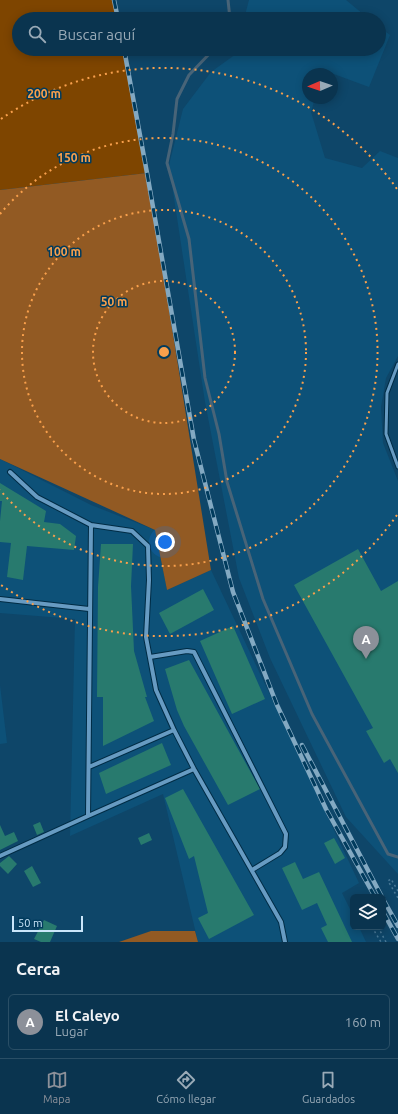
<!DOCTYPE html>
<html lang="es">
<meta charset="utf-8">
<style>
:root{--surface:#0a344f;--page:#133c56;--text:#f1f3f6;--muted:#99aab7;--line:#2a4f66;--accent:#8c9099}
body{margin:0;font-family:Ubuntu,sans-serif;background:var(--page);color:var(--text)}
.controls{position:absolute;right:12px;bottom:12px;display:grid;overflow:hidden;border-radius:6px;box-shadow:0 2px 10px #0003}
.controls button{width:36px;height:36px;display:grid;place-items:center;padding:0;border:0;border-bottom:1px solid var(--line);background:var(--surface);color:var(--text);font:20px sans-serif}
.compass{position:absolute;left:302px;top:68px;width:36px;height:36px;border-radius:50%;background:var(--surface);box-shadow:0 2px 10px #0003;rotate:268deg}
.scale{position:absolute;left:12px;bottom:10px;width:71px;box-sizing:border-box;padding-left:4px;border:2px solid #cbe6fa;border-top:0;font-size:11px;line-height:14px;white-space:nowrap;color:#cbe6fa;-webkit-text-stroke:3px #003b5d;paint-order:stroke}
.you{position:absolute;left:165px;top:542px;width:14px;height:14px;margin:-10px;border:3px solid #fff;border-radius:50%;background:#1a73e8;box-shadow:0 0 0 6px #1a73e833}
.badge{display:grid;place-items:center;width:26px;height:26px;border-radius:50%;background:var(--accent);color:#fff;font-size:13px;font-weight:700}
.pin{position:absolute;translate:-50% -33px;filter:drop-shadow(0 1px 2px #0008)}
.pin::after{content:'';position:absolute;top:21px;width:14px;height:12px;background:inherit;clip-path:polygon(0 0,100% 0,50% 100%)}
.list{margin:0;padding:0;list-style:none}
h2{display:flex;justify-content:space-between;align-items:center;height:52px;margin:0;padding:0 16px;font-size:17px}
h2 small{font-size:13px;font-weight:400;color:var(--muted)}
.list li{display:grid;grid-template-columns:26px 1fr auto;gap:12px;align-items:center;box-sizing:border-box;height:56px;margin:0 8px 8px;padding:0 8px;border:1px solid var(--line);border-radius:6px}
.list b{display:block;font-size:15px;white-space:nowrap}
.list p{margin:0;font-size:13px;white-space:nowrap;color:var(--muted)}
.list em{font-size:13px;font-style:normal;color:var(--muted)}
.icon{flex:none;width:22px;height:22px;fill:none;stroke:currentColor;stroke-width:2;stroke-linecap:round;stroke-linejoin:round}
.map{position:relative;flex:none;width:398px;height:942px;overflow:hidden}
.search{position:absolute;background:var(--surface);box-shadow:0 2px 10px #0003;left:12px;right:12px;top:12px;height:44px;display:flex;align-items:center;gap:10px;box-sizing:border-box;padding:0 14px;border-radius:22px;color:var(--muted);font-size:15px}
.sheet{height:116px;background:var(--surface)}
nav{display:flex;justify-content:space-around;align-items:center;box-sizing:border-box;height:56px;border-top:1px solid var(--line);background:var(--surface);font-size:11px;color:var(--muted)}
nav a{display:grid;justify-items:center;gap:2px}
nav .on{color:var(--accent)}
.map>svg:first-child{display:block}
.built{fill:#0d5178}
.green{fill:#7e4500}
.forest{fill:#925a23}
.lines{fill:none;stroke-linecap:round;stroke-linejoin:round}
.stream{stroke:#486478;stroke-width:3}
.building{fill:#287a6e}
.lane-casing{stroke:#012c45;stroke-width:5}
.street-casing{stroke:#012c45;stroke-width:6}
.path{stroke:#497896;stroke-width:1.5;stroke-dasharray:2 3;stroke-linecap:butt}
.lane{stroke:#679bc2;stroke-width:3}
.street{stroke:#679bc2;stroke-width:4}
.rail-casing{stroke:#83a9c2;stroke-width:4.5}
.rail{stroke:#003b5d;stroke-width:3;stroke-dasharray:9;stroke-linecap:butt}
.ring{fill:none;stroke:#f9a04c;stroke-width:2;stroke-dasharray:2 4}
.centre{fill:#f9a04c;stroke:#003b5d;stroke-width:2}
.ring-label{font-size:12px;text-anchor:middle;font-weight:bold;fill:#f9a04c;stroke:#003b5d;stroke-width:3;stroke-linejoin:round;paint-order:stroke}
</style>
<div class="map">
<svg width="398" height="942" viewBox="0 0 398 942">
<rect width="100%" height="100%" fill="#0e4669"/>
<path class="built" d="M249,0h97l23,19h-125z
M379,27l11,8 -21,52 -46,-17 -1,4h-14v24h7l-4,14 14,46 37,10 18,-17 18,7v198l-12,22 -5,29 2,36 15,38v393l-52,-57 -76,-159 -31,-80 -34,-176 -36,-237 14,-56 28,-37 25,-18 1,-5h142z
M0,459l91,46 64,25 12,60 44,-20 148,313 -17,10 11,22v12h6l7,15h-168l-35,-148 -93,42 5,-217 -75,-6z
M0,685l7,58 -7,1z"/>
<path class="green" d="M0,0h114l4,19h-99v30h105l23,124 -147,17z"/>
<path class="forest" d="M147,173l64,397 -44,20 -12,-60 -155,-71v-269z
M151,931h44l3,11h-79z"/>
<g class="lines">
<path class="stream" d="M228,0l2,19
M214,49l-25,26 -12,24 -4,35 -6,29 22,76 16,139 14,56 8,48 36,117 49,115 76,140 10,3"/>
</g>
<path class="building" d="M0,483l46,28 -2,11 16,2 16,12 -2,14 -47,-4 -4,34 -16,-3 4,-34 -11,-1v-21l2,-20h-2z
M101,544h32l-2,42 3,65 13,46h-2l9,24 -51,25v-49h-6l1,-110z
M358,549l23,42 17,-10v192l-8,-14 -6,4 -18,-32 7,-3 -79,-143z
M203,589l11,21 -44,24 -11,-21z
M233,626l32,73 -33,15 -32,-73z
M189,660l71,129 -32,16 -44,-79 -7,-16 -12,-41z
M162,743l9,22 -65,29 -7,-21z
M183,789l71,126 -45,24 -11,-21 10,-5 -14,-57 -5,3 -24,-61z
M40,822l4,10 -7,3 -4,-10z
M0,825l5,11 9,-4 4,9 -18,9z
M149,833l3,7 -11,5 -3,-7z
M334,838l11,20 -10,6 -11,-21z
M9,856l8,8 -9,10 -8,-8v-3z
M295,862l8,17 16,-7 33,70h-24l-7,-14 6,-3 -10,-22 -15,7 -20,-42z
M32,866l9,17 -8,4 -9,-16z
M44,920l13,6 -7,16h-9l-7,-3z"/>
<g class="lines">
<g class="lane-casing">
<path id="lane" d="M398,364l-11,29 -1,41 12,33"/>
</g>
<g class="street-casing">
<path id="street" d="M10,472l27,25 54,28
M0,599l89,10
M150,657l37,-6 7,1 92,182 -1,13 -5,6 -28,17
M89,767l85,-37
M88,816l106,-47
M0,856l88,-40 3,-291 41,6 16,15 1,34 -3,57 10,53 18,40 20,39 87,153 4,20"/>
</g>
<path class="path" d="M398,891l-7,-12 -3,2 10,17
M359,897h2
M372,927l9,15
M378,927l8,15"/>
<use href="#lane" class="lane"/>
<use href="#street" class="street"/>
<g class="rail-casing">
<path id="rail" d="M114,0l4,19
M124,49l23,124 47,267 39,152 44,113 49,104 49,88
M302,745l80,152
M383,899l15,27
M383,912l15,27"/>
</g>
<use href="#rail" class="rail"/>
</g>
<g class="ring">
<circle cx="164" cy="352" r="71"/>
<circle cx="164" cy="352" r="142"/>
<path d="M0 214A214 214 0 1 1 0 490"/>
<path d="M397 515A285 285 0 0 1 1 585M1 119A285 285 0 0 1 397 189"/>
</g>
<circle cx="164" cy="352" r="6" class="centre"/>
<g class="ring-label">
<text x="44" y="98">200 m</text>
<text x="74" y="162">150 m</text>
<text x="64" y="256">100 m</text>
<text x="114" y="306">50 m</text>
</g>
</svg>
<div class="controls">
<button><svg class="icon" aria-label="layers" viewBox="0 0 24 24"><path d="M12 4l9 5-9 5-9-5zM3 14l9 5 9-5"/></svg></button>
</div>
<svg class="compass" viewBox="-18 -18 36 36"><path d="M0-13l5 13h-10z" fill="#e53935"/><path d="M0 13l5-13h-10z" fill="#99aab7"/></svg>
<div class="scale">50 m</div>
<div class="you"></div>
<div class="pin badge" style="left:366px;top:659px">A</div>
<div class="search"><svg class="icon" aria-label="search" viewBox="0 0 24 24"><circle cx="10" cy="10" r="6"/><path d="M15 15l6 6"/></svg>Buscar aquí</div>
</div>
<section class="sheet">
<h2>Cerca<small></small></h2>
<ul class="list">
<li><span class="badge">A</span><div><b>El Caleyo</b><p>Lugar</p></div><em>160 m</em></li>
</ul>
</section>
<nav>
<a class="on"><svg class="icon" aria-label="map" viewBox="0 0 24 24"><path d="M3 6l6-2 6 2 6-2v14l-6 2-6-2-6 2zM9 4v14M15 6v14"/></svg>Mapa</a>
<a><svg class="icon" aria-label="directions" viewBox="0 0 24 24"><path d="M12 3l9 9-9 9-9-9zM9 14v-3h6M13 9l2 2-2 2"/></svg>Cómo llegar</a>
<a><svg class="icon" aria-label="saved" viewBox="0 0 24 24"><path d="M7 4h10v16l-5-4-5 4z"/></svg>Guardados</a>
</nav>
